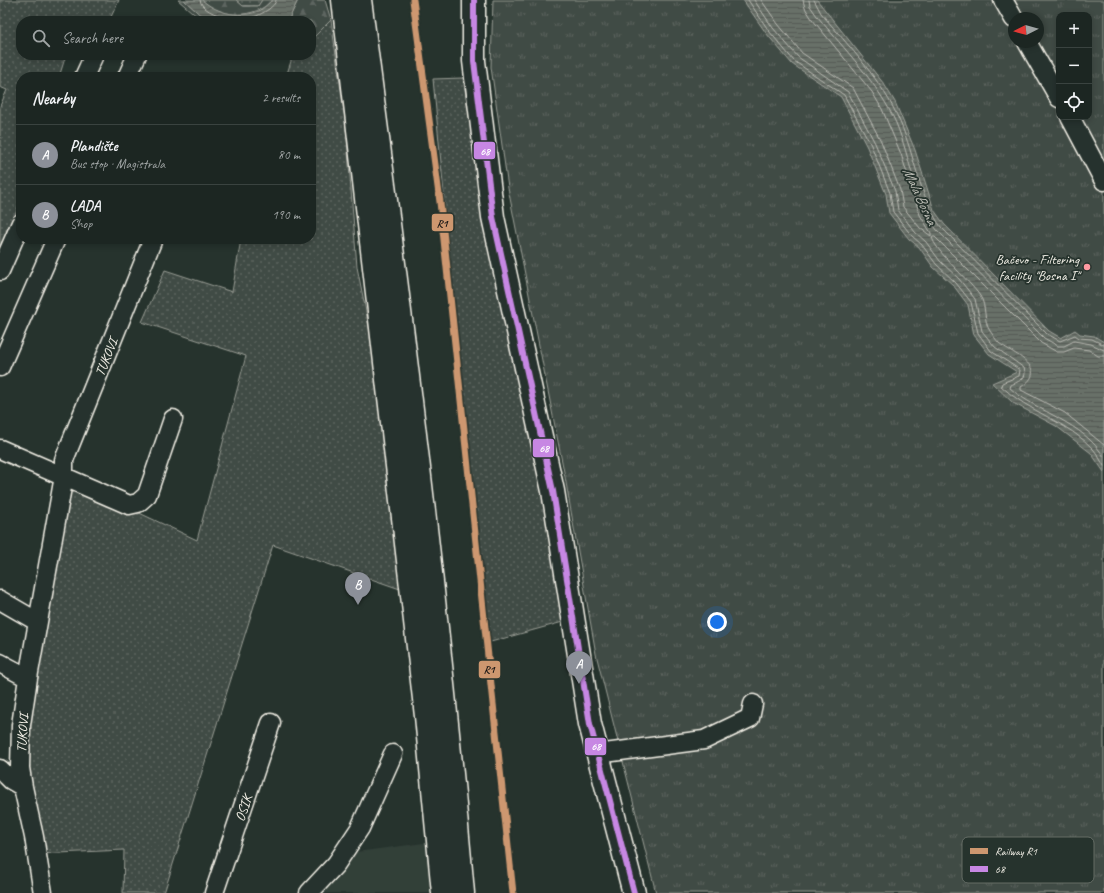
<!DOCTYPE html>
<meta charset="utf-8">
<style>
:root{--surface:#1c2622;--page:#252e2a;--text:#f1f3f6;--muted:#a0a5a5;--line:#3a4340;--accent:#8c9099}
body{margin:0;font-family:Caveat,sans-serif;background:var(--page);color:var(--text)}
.controls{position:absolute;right:12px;top:12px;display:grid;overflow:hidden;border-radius:8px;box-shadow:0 2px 6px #0003}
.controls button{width:36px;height:36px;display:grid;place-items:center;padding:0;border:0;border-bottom:1px solid var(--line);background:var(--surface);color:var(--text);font:20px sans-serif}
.compass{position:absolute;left:1008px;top:12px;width:36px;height:36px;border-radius:50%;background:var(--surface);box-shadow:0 2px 6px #0003;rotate:264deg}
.you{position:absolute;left:717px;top:622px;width:14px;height:14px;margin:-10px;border:3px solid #fff;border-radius:50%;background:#1a73e8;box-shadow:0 0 0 6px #1a73e833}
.badge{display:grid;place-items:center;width:26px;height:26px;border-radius:50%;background:var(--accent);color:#fff;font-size:13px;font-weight:700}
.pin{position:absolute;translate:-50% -33px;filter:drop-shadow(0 1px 2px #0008)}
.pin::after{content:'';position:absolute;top:21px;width:14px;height:12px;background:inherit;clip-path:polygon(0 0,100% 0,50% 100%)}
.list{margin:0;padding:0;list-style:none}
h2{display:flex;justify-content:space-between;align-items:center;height:52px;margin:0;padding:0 16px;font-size:17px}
h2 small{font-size:13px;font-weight:400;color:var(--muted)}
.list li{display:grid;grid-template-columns:26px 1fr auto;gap:12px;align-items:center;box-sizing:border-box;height:60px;padding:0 16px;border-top:1px solid var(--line)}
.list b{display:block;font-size:15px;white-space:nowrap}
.list p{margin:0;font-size:13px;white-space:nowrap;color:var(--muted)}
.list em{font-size:13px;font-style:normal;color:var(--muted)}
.icon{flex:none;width:22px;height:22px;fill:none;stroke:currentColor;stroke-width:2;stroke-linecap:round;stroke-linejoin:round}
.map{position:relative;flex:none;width:1104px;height:893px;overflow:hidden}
.search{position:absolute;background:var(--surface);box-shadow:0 2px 6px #0003;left:16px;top:16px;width:300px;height:44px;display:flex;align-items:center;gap:10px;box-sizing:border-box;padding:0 14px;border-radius:16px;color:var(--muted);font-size:15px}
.panel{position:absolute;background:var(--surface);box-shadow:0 2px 6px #0003;left:16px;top:72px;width:300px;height:172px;border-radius:16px}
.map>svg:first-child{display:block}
.built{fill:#333f39}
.grass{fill:url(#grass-dots);stroke:#9a9e96}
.forest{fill:url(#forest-firs);stroke:#9a9e96}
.park{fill:url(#park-tufts);stroke:#9a9e96;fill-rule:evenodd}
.water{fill:url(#water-rules);stroke:#9fa39b}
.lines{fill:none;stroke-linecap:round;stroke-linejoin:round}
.shore{stroke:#bcbdb5;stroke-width:1}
.minor-casing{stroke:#f4f1e8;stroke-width:21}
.major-casing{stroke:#f4f1e8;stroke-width:25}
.highway-casing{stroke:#f4f1e8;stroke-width:25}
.minor{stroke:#26332d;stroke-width:18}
.major{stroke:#26332d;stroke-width:22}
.highway{stroke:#26332d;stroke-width:22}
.bus-1-casing{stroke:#26332d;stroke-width:9}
.bus-1{stroke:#c787e3;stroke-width:6}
.rail-1-casing{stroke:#26332d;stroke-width:10}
.rail-1{stroke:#cd976f;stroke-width:7}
.poi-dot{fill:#ff9aa2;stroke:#26332d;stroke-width:1.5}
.labels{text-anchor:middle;stroke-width:3.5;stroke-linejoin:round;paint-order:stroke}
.poi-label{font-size:14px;fill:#f4f1e8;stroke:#26332d;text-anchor:end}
.street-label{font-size:14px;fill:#f4f1e8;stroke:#26332d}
.water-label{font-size:15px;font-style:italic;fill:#bcbdb5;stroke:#26332d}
.key{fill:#26332d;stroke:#646c65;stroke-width:1}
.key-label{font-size:11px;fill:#f4f1e8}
.line-badge{stroke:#26332d;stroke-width:1.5}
.badge-label{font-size:11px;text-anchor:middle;font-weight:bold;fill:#fff}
.pale-badge-label{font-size:11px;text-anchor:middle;font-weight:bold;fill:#111}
</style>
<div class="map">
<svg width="1104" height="893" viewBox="0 0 1104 893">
<defs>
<pattern id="grass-dots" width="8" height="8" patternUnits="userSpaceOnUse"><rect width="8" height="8" fill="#414b45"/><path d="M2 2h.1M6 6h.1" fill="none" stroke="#5d6560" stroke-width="1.8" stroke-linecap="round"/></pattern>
<pattern id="forest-firs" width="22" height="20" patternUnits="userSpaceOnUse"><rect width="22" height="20" fill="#414b45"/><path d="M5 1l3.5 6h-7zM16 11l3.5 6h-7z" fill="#5d6560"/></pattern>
<pattern id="park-tufts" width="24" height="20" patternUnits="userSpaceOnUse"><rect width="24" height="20" fill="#414b45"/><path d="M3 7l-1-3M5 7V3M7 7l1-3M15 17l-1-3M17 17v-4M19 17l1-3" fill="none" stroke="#5d6560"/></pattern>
<pattern id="water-rules" width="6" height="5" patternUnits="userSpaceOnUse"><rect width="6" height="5" fill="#676f68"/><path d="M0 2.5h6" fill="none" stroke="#565a55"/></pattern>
</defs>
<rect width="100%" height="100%" fill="#26332d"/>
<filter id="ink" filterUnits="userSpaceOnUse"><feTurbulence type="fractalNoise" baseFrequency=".025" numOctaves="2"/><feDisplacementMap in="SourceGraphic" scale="8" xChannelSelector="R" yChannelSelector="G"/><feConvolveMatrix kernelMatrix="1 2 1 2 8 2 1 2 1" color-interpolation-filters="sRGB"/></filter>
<g filter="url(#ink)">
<path class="built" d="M432,842l4,51h-115l20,-39z"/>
<path class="grass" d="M0,0h119l-10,21h-88v34h45l-7,22h-38v120l-21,66v-157l7,-16 -7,-3z
M236,0h26l-4,6h-15z
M331,20l15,106 11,141 26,129 17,193 -127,-44 -109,348h-41l1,-43 -88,4 -11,-76 2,-59 44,-238 126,59 49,-184 -104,-34 23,-52 67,22 9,-53h70v-162h-25l6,-19 3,-3h16v-15z
M463,78l27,158 80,384 -83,23 -54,-564z"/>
<path class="forest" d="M178,0h6l23,21 -8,-3z
M202,0h34l7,6h15l4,-6h11c-19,19 -51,19 -71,0z
M298,0h27l6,20 -20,20v-19h-23z"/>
<path class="park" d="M493,0h611v893h-448l-60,-239 -31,-177 -57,-289 -17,-121zM1059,15h30v102h-30zM1014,18h24v24h-24z"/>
<path class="water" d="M184,0h18c16,14 40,19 59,10 4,-3 8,-8 12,-10 6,0 19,0 25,0l-10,21h-81z
M743,0h74l67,84 11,18 20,48 19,60 10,14 105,107 12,7 14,-8 5,4 14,2 10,6v130l-13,-19 -35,-27 -43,-23 -21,-20 25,-11 -28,-18 -15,-19 -6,-30 -15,-20 -20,-18 -14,-20 -10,-8 -20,-26 -3,-19 -19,-47 -26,-50 -49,-33 -26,-31z"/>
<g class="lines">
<path class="shore" d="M200,0c2,15 37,21 49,18 7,-1 14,-5 20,-9 3,-3 6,-4 7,-9
M748,0l21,31 25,30 50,34 27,50 19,48 3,19 19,24 10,9 14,19 20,19 15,19 7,31 13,18 29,19 -1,6 -17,7 -1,3c27,26 68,36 93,64 4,5 7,11 10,16
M754,0l19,28 25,29 50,35 27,51 20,48 3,19 17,22 11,10 14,19 19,18 16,20 7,32 13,16 29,21c4,11 -5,13 -13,17l-1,3c28,25 73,34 94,69
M761,0l17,24 24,29 51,35 28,53 19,49 3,17 17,21 11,8v-3l-11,-18 -19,-61 -19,-45 -10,-17 -60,-73 -7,-11 -2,-8
M809,0l1,6 7,10c28,34 61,67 79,107 15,36 18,76 41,107l107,108 14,8h6l10,-5 17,3 13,6
M814,0l7,13c28,34 62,68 79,109 15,34 19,74 41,105l106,107 13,7 15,-6 4,3 13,1 12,6
M1104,356h-6l-9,-6 -15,-2 -10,4h-7l-16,-9 -106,-106h-3c2,13 38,44 48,59 7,10 3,25 10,35 3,4 6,9 9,12 12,10 53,25 22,44v3l44,23 39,32"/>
<g class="minor-casing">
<path id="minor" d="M1003,0l11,19
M1027,42l32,56
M84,77l10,-22
M127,77l10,-22
M1070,117l34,64
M0,271l21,-48
M0,367l56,-128
M0,449l129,56 9,-2 9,-8 26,-76
M0,600l38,22
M0,663l28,15
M597,754l107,-14 46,-22 3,-14
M0,769l11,11 12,7
M43,893l-9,-56 -11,-50 -3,-19 1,-43 7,-47 36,-202v-16l89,-221
M214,893l57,-170
M309,893l27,-29 24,-36 33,-74"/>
</g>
<g class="major-casing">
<path id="major" d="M474,0v61l19,156 60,274 37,233 44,169"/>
</g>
<g class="highway-casing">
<path id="highway" d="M343,0l83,716 17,177
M360,0c39,297 77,594 103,893"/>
</g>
<use href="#minor" class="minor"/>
<use href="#major" class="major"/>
<use href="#highway" class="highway"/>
<g class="bus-1-casing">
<path id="bus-1" d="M474,0v61l19,156 60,274 37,233 44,169"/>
</g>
<use href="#bus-1" class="bus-1"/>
<g class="rail-1-casing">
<path id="rail-1" d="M413,0l27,202 73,691"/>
</g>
<use href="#rail-1" class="rail-1"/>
</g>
</g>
<circle class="poi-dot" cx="1087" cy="267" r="4"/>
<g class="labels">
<g class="poi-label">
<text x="1079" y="264">Bačevo - Filtering<tspan x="1079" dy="16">facility "Bosna I"</tspan></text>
</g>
<g class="street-label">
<text transform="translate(106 357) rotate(-68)" y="5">TUKOVI</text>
<text transform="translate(22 733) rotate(-86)" y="5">TUKOVI</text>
<text transform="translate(243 808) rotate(-71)" y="5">OSIK</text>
</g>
<g class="water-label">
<text transform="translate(920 196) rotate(65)" y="5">Mala Bosna</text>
</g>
</g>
<rect x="962" y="837" width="132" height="46" rx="6" class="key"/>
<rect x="970" y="848" width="18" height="6" fill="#cd976f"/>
<rect x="970" y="866" width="18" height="6" fill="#c787e3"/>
<g class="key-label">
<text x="995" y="855">Railway R1</text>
<text x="995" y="873">68</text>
</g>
<g class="line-badge">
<rect x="473" y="141" width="23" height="19" rx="4" fill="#c787e3"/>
<rect x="431" y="213" width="23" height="19" rx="4" fill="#cd976f"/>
<rect x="532" y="438" width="23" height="20" rx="4" fill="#c787e3"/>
<rect x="478" y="660" width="23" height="19" rx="4" fill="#cd976f"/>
<rect x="584" y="737" width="23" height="19" rx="4" fill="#c787e3"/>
</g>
<g class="badge-label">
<text x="485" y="155">68</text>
<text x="544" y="452">68</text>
<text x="596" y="750">68</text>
</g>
<g class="pale-badge-label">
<text x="442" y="227">R1</text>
<text x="489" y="673">R1</text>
</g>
</svg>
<div class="controls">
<button>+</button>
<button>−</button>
<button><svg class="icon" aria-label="locate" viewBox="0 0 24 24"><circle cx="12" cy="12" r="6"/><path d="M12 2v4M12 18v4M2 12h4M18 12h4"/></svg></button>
</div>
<svg class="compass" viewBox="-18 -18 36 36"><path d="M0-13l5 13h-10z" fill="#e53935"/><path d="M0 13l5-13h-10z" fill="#a0a5a5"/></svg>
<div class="you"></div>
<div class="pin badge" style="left:579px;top:684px">A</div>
<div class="pin badge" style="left:358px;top:605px">B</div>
<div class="search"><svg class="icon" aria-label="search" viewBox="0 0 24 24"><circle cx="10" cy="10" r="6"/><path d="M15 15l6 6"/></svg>Search here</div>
<section class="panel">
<h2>Nearby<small>2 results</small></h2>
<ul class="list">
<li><span class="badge">A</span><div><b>Plandište</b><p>Bus stop · Magistrala</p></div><em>80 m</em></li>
<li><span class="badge">B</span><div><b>LADA</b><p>Shop</p></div><em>190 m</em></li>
</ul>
</section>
</div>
